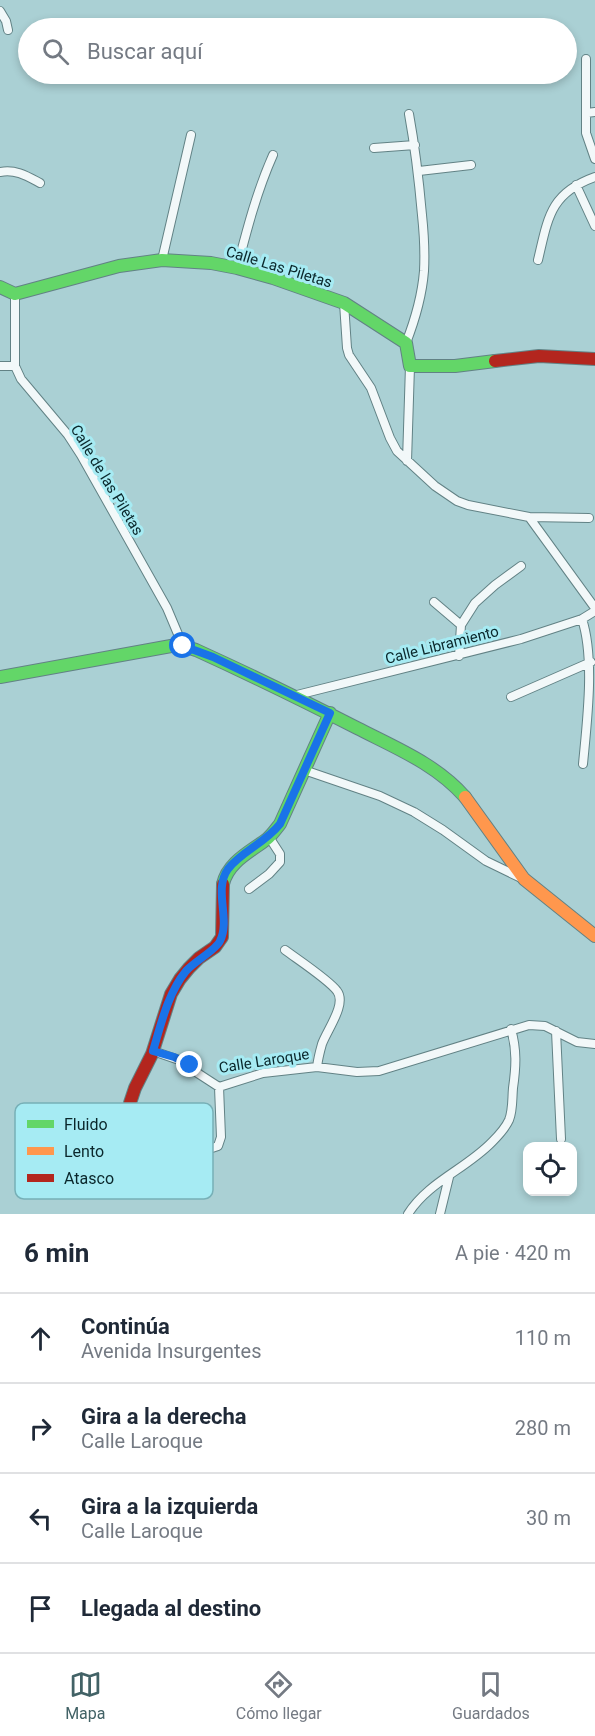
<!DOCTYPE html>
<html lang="es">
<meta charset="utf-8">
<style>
:root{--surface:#fff;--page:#f6f6f7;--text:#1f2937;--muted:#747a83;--line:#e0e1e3;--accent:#426266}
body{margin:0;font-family:Roboto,sans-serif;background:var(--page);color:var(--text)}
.controls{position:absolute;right:18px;bottom:18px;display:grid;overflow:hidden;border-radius:12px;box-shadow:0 3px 9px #0003}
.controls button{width:54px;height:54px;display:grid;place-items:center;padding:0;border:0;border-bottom:2px solid var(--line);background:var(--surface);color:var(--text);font:30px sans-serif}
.stop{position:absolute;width:18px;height:18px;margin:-14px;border:4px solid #1a73e8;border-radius:50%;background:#fff}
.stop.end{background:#1a73e8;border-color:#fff;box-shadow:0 2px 6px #0008}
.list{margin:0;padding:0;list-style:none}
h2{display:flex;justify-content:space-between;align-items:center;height:78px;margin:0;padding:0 24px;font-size:26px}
h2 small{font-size:20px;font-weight:400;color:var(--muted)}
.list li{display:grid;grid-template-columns:39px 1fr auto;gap:18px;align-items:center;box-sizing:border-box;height:90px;padding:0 24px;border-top:2px solid var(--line)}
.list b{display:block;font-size:22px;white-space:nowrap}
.list p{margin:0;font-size:20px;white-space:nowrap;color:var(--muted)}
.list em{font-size:20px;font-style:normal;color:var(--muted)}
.icon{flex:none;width:33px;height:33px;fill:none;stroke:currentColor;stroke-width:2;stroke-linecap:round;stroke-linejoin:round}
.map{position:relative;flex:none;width:595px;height:1214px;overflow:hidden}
.search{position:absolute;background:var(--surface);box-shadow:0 3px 9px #0003;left:18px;right:18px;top:18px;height:66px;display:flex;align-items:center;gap:15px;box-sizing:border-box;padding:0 21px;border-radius:33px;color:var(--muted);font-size:22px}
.sheet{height:438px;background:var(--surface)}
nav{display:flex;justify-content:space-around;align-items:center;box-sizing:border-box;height:84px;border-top:2px solid var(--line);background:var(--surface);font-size:16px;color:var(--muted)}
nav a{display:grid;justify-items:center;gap:3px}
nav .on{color:var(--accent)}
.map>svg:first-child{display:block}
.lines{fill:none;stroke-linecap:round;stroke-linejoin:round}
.street-casing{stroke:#628285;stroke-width:10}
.fast-casing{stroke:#628285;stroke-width:14}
.slow-casing{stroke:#628285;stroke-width:14}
.jam-casing{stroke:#628285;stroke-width:14}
.street{stroke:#f2f8f9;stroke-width:8}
.fast{stroke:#63d668;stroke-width:12}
.slow{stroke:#ff974d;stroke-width:12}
.jam{stroke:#b3261e;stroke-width:12}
.route{stroke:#1a73e8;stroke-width:8}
.labels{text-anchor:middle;stroke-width:6;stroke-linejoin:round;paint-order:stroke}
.street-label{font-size:15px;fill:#0a272b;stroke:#a6ebf3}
.key{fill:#a6ebf3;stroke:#77b0b7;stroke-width:1.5}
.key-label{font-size:16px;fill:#0a272b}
</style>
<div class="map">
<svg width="595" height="1214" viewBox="0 0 595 1214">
<rect width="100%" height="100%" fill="#aad0d4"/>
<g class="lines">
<g class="street-casing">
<path id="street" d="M0,11l6,10 2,9
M586,59v74l9,26
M586,113l9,-1
M374,148l41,-3
M419,171l52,-6
M0,172c16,-3 27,4 40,11
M576,185l19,41
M162,260l29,-125
M538,260c10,-42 12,-67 57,-83
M237,268c10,-39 20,-77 36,-113
M15,294v72l6,13 47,56 13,20 86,153 16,38
M344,303l3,45 2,7 22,33 19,50 7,13 38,35 22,15 11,4 61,12 66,91
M406,343c9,-23 16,-47 18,-72 1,-19 0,-37 -2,-56 -3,-34 -7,-68 -13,-101
M0,366h15
M407,461l3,-95
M529,517l60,1
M434,602l27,23
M582,619c13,40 5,102 1,145
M459,656l2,-31 14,-22 20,-18 26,-19
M293,696l228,-57 61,-20 13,-8
M511,697l80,-35
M304,770l76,26 34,16 29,18 43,31 35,17
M249,889l20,-15 11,-12v-8l-11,-17
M285,950c12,9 44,30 52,41 10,13 -10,39 -15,53 -2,7 -4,15 -5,23
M556,1031l5,108
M153,1051l29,10 17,13 20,13 44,-14 54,-6 40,5 22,-1 150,-46 16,1 32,16 18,2
M181,1150l28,-1 9,-3 3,-9 -2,-50
M408,1214c20,-32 58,-45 84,-72 6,-6 13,-13 17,-22 4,-10 3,-21 4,-32 3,-21 4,-38 -2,-59
M440,1214l9,-37"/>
</g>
<g class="fast-casing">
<path id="fast" d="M0,287l15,7 104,-28 43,-6 49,3 26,5 36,10 71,25 62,40 4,23h45l40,-5
M0,677l171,-31h12l13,4c55,25 108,51 161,78 39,20 79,36 108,69
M223,884c5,-22 27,-32 44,-45 5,-4 9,-10 13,-15l50,-111"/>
</g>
<g class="slow-casing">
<path id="slow" d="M465,797l59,82 71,57"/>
</g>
<g class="jam-casing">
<path id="jam" d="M495,361l44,-5 56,3
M124,1167l2,-37 4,-27 5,-15 17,-34 19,-60 9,-15 9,-11 10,-10 16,-11 7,-10 1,-53"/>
</g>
<use href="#street" class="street"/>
<use href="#fast" class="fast"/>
<use href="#slow" class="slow"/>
<use href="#jam" class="jam"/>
</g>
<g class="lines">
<path class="route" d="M183,646l30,11 117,56 -50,111c-15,19 -39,28 -52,45 -15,21 3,50 -8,72 -4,9 -25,20 -34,30 -18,22 -25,53 -33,80l21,6 16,8"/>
</g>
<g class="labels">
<g class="street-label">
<text transform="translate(279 267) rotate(17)" y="5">Calle Las Piletas</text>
<text transform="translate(107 480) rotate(59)" y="5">Calle de las Piletas</text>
<text transform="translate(442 645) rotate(-14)" y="5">Calle Libramiento</text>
<text transform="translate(264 1061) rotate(-9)" y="5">Calle Laroque</text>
</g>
</g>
<rect x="15" y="1103" width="198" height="96" rx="9" class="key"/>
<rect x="27" y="1120" width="27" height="8" fill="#63d668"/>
<rect x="27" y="1147" width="27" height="8" fill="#ff974d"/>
<rect x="27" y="1174" width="27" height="8" fill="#b3261e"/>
<g class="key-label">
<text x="64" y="1130">Fluido</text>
<text x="64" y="1157">Lento</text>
<text x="64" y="1184">Atasco</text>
</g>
</svg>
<div class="controls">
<button><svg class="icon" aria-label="locate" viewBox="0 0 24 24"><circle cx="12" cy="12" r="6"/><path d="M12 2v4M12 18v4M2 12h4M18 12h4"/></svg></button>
</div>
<div class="stop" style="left:183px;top:646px"></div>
<div class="stop end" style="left:190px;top:1065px"></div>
<div class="search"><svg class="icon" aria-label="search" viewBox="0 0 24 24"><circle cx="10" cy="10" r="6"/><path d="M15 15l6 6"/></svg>Buscar aquí</div>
</div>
<section class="sheet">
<h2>6 min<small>A pie · 420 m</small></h2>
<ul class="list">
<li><svg class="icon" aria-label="ahead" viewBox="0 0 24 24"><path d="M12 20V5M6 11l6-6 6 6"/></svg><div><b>Continúa</b><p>Avenida Insurgentes</p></div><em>110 m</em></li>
<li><svg class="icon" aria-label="right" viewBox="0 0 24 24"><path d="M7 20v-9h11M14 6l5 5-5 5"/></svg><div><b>Gira a la derecha</b><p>Calle Laroque</p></div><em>280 m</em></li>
<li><svg class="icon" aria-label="left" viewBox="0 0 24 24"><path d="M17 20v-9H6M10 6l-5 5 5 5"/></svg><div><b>Gira a la izquierda</b><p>Calle Laroque</p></div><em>30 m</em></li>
<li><svg class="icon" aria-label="arrive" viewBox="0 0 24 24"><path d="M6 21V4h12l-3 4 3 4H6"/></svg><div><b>Llegada al destino</b></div></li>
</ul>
</section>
<nav>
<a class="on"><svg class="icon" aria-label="map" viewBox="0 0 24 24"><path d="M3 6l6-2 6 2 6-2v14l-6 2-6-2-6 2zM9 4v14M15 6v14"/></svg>Mapa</a>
<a><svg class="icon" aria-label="directions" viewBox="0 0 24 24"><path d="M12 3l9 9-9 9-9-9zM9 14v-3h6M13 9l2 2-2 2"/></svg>Cómo llegar</a>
<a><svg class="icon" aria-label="saved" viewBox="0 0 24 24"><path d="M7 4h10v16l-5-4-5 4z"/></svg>Guardados</a>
</nav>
